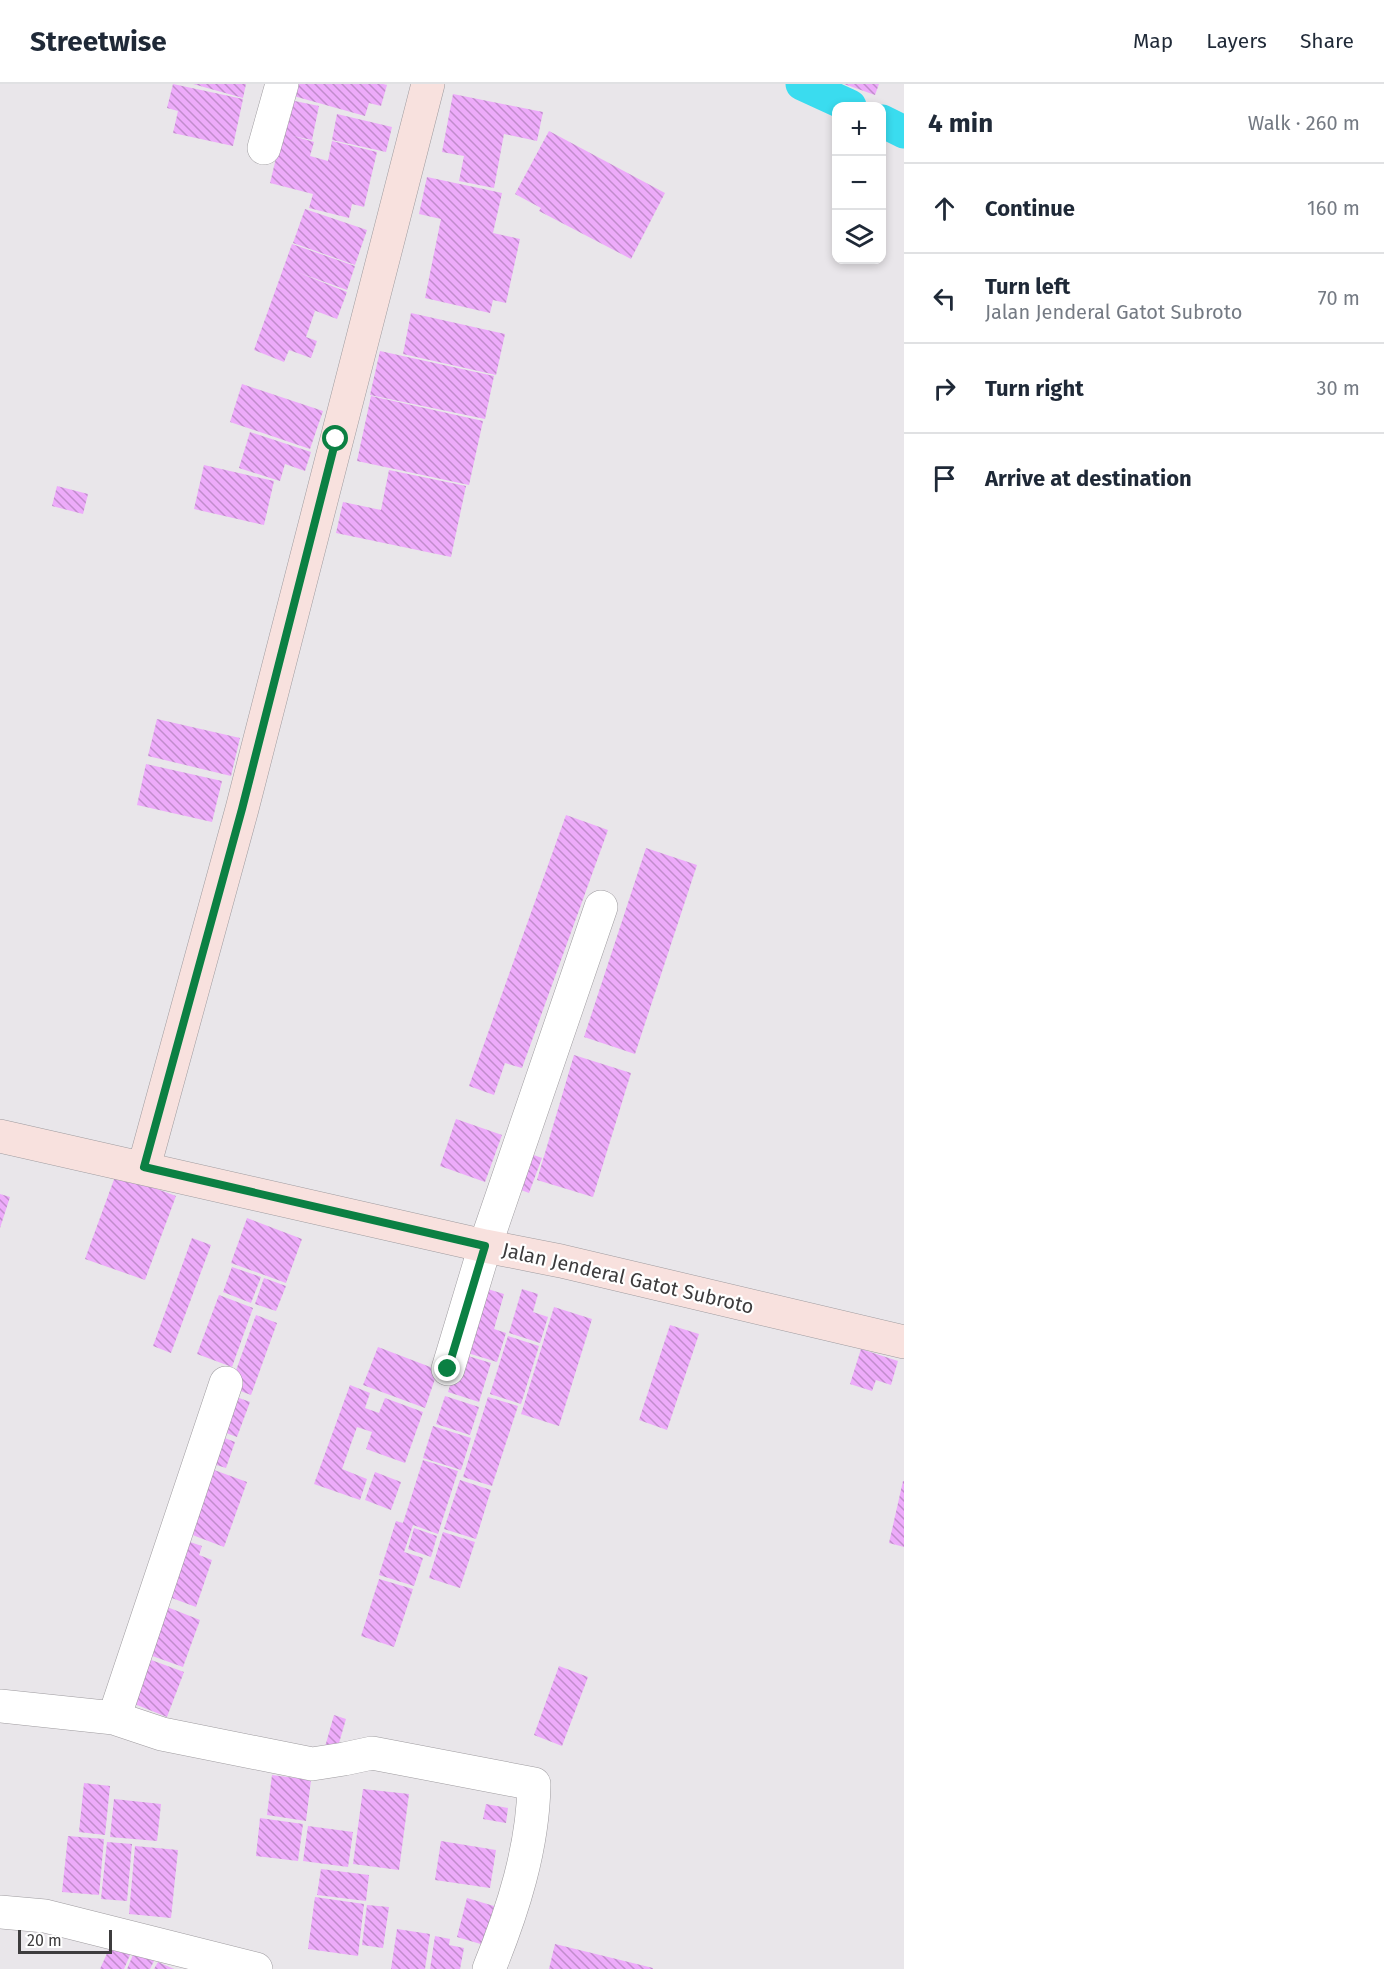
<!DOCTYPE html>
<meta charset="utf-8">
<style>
:root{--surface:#fff;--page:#f2f2f3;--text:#1f2937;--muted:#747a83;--line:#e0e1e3}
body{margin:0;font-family:"Fira Sans",sans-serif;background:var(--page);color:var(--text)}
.controls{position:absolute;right:18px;top:18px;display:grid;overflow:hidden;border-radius:12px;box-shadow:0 3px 9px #0003}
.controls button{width:54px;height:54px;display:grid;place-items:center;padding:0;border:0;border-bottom:2px solid var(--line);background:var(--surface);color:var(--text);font:30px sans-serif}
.scale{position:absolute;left:18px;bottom:15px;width:94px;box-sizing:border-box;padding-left:6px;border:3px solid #3d3c3d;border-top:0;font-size:16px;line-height:21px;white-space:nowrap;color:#3d3c3d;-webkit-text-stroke:4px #fff;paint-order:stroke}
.stop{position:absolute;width:18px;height:18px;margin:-14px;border:4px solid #0b8043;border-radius:50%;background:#fff}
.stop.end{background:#0b8043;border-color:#fff;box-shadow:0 2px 6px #0008}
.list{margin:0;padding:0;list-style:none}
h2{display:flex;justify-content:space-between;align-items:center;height:78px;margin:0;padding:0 24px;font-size:26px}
h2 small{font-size:20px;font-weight:400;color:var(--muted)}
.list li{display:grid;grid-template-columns:39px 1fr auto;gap:18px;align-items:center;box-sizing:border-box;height:90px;padding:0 24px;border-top:2px solid var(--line)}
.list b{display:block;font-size:22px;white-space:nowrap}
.list p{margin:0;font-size:20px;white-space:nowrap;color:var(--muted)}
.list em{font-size:20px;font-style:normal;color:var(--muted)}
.icon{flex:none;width:33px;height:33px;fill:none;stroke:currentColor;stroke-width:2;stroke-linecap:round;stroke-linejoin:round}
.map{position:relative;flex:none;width:904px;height:1885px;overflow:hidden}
header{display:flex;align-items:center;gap:36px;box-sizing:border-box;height:84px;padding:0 30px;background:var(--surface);border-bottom:2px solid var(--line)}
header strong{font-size:28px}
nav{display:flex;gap:33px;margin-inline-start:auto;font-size:21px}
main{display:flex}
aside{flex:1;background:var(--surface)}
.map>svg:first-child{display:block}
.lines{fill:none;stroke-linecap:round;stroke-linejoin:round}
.canal{stroke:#3adcef;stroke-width:33}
.building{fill:url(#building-back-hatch)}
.street-casing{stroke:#9e9b9f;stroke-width:34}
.secondary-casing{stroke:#9e9b9f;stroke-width:34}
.street{stroke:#fff;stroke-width:33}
.secondary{stroke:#f8e1de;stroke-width:33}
.route{stroke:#0b8043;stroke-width:8}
.labels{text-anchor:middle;stroke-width:4.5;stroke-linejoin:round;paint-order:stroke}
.street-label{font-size:20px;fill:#3d3c3d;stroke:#fff}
</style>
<header>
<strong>Streetwise</strong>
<nav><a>Map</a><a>Layers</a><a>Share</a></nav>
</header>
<main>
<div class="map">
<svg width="904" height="1885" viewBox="0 0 904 1885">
<defs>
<pattern id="building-back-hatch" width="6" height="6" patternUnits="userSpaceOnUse" patternTransform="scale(1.5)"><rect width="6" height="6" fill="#edabfa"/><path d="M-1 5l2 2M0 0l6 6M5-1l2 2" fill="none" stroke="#c18ccc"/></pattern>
</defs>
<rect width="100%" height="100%" fill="#e9e6ea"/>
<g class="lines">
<path class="canal" d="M802,0l48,22
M882,37l22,11"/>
</g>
<path class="building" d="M173,0l70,15 -10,47 -60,-13 5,-22 -11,-3z
M193,0h53l-3,14z
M293,0h90l4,1 -6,21 -12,-3 -4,13 -75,-21z
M844,0h35l-4,11z
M453,10l90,18 -6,29 -33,-7 -10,54 -35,-7 5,-25 -22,-4z
M290,16l29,6 -7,34 -19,-4 21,6 -4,14 18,5 4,-20 45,11 -13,55 -12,-3 -3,14 -40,-10 4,-14 -43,-11z
M337,30l55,13 -6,25 -54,-12z
M549,47l116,62 -34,66 -92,-48 2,-3 -26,-14z
M427,93l75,16 -9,40 27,6 -14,64 -13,-3 -3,13 -65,-15 16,-79 -22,-5z
M305,125l62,21 -12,35 -62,-22z
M292,160l63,22 -8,24 -50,-18 50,20 -10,27 -29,-11 7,3 -9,26 11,4 -6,17 -22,-8 -5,12 -30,-12z
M411,229l94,21 -9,41 -93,-21z
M380,267l114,25 -9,43 -115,-24z
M242,300l81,27 -13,38 -80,-27z
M371,312l112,25 -14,64 -112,-24z
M250,348l61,20 -6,19 -20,-7 -5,17 -41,-13z
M204,381l70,16 -10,44 -70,-16z
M389,386l77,16 -15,71 -115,-24 7,-31 38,8z
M57,402l31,8 -5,20 -31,-8z
M157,635l83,19 -9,38 -83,-20z
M146,680l76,17 -10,41 -75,-17z
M566,731l42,15 -86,238 -17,-5 -11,32 -25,-9z
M646,764l51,17 -62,189 -51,-17z
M574,971l57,18 -38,124 -56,-17z
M456,1035l46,16 -17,47 -45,-16z
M520,1066l22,8 -13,35 -21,-8z
M116,1090l60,22 -31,84 -60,-21z
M0,1110l10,3 -10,31z
M247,1134l55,21 -16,44 -55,-20z
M192,1154l19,7 -40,108 -18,-7z
M232,1183l29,10 -10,26 -28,-11z
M264,1194l22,8 -10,25 -21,-7z
M481,1203l23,7 -10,35 12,4 -9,29 -36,-11z
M522,1205l16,5 -5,18 15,5 -8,26 -31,-10z
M219,1211l34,13 -21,59 -35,-13z
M554,1223l38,12 -33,107 -38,-12z
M256,1231l21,8 -26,72 -21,-8z
M670,1241l29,9 -32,96 -28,-10z
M508,1252l31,10 -18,58 -31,-10z
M378,1263l60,23 -13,38 -62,-23z
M861,1265l37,12 -7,24 -15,-5 -4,11 -22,-7z
M468,1272l23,7 -12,39 -31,-10 6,-20z
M350,1301l20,8 -5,15 14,5 6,-15 38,14 -18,51 -39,-14 6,-17 -15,-5 -15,42 25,10 -7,21 -46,-16z
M231,1311l19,7 -13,35 -19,-7z
M445,1312l34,11 -9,28 -34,-11z
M488,1313l30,9 -26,80 -29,-9z
M433,1342l38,12 -10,32 -38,-12z
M217,1351l18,7 -9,26 -19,-6z
M423,1376l35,11 -20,63 -25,-9 -9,27 19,6 -9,28 -35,-11 17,-54 7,2z
M206,1383l41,15 -23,65 -42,-16z
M375,1388l26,10 -10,28 -26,-10z
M460,1396l31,10 -15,49 -32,-10z
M903,1397h1v66l-15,-4z
M414,1444l23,8 -6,21 -23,-8z
M443,1448l32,10 -15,46 -31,-10z
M181,1455l21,7 -3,9 13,5 -16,47 -35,-13z
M379,1495l34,10 -19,58 -33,-11z
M162,1521l38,15 -17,47 -39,-14z
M143,1573l41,15 -17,45 -40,-16z
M559,1582l29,11 -26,69 -28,-11z
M334,1631l12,4 -9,31 -12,-3z
M272,1691l39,5 -5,41 -39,-6z
M84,1699l26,3 -5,49 -26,-3z
M363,1705l46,5 -10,76 -46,-6z
M114,1715l47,5 -4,37 -47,-4z
M486,1720l22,4 -2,15 -23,-4z
M260,1734l43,6 -5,37 -42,-5z
M308,1742l45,6 -5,35 -45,-6z
M68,1752l36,3 -5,56 -37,-3z
M441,1757l55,9 -6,38 -55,-8z
M107,1758l25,2 -5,57 -26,-2z
M135,1762l43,4 -7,68 -42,-4z
M321,1785l48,6 -3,26 -49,-6z
M315,1813l49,7 -6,52 -50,-7z
M467,1814l37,11 -10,39 -37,-11z
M367,1821l22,2 -6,41 -21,-3z
M397,1845l33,5 -5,35h-34z
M435,1852l15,3 -1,6 15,3 -4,21h-30z
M113,1856l20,8 -9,21h-24z
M555,1860l98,24v1h-104z
M135,1866l20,9 -5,10h-23z
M158,1878l16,7h-20z"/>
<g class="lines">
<g class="street-casing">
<path id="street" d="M264,64l18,-64
M448,1285l37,-123 116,-339
M0,1622l114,12 48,16 150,30 32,-5 28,-6 162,31c-1,64 -21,126 -45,185
M114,1634l112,-335
M0,1828l45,4 211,53"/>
</g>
<g class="secondary-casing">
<path id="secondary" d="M0,1052l485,110 76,15 343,81
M144,1083l98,-358 186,-725"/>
</g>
<use href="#street" class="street"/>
<use href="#secondary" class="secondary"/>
</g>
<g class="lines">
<path class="route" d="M336,355l-94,370 -98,358 341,79 -37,123"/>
</g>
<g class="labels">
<g class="street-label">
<text transform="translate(628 1194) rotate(13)" y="7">Jalan Jenderal Gatot Subroto</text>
</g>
</g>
</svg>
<div class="controls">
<button>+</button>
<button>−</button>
<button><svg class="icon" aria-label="layers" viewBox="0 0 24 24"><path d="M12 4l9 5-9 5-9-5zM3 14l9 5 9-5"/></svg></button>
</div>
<div class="scale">20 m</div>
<div class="stop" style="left:336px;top:355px"></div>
<div class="stop end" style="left:448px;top:1285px"></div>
</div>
<aside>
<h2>4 min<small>Walk · 260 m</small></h2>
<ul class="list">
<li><svg class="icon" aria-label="ahead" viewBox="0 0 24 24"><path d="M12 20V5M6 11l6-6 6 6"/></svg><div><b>Continue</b></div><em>160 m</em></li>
<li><svg class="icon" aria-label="left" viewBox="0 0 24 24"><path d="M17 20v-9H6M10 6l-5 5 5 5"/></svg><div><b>Turn left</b><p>Jalan Jenderal Gatot Subroto</p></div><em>70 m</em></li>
<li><svg class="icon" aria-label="right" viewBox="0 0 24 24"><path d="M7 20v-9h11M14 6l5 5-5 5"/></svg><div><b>Turn right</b></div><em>30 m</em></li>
<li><svg class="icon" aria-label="arrive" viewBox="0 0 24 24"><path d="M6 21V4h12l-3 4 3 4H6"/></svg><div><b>Arrive at destination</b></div></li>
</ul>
</aside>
</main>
